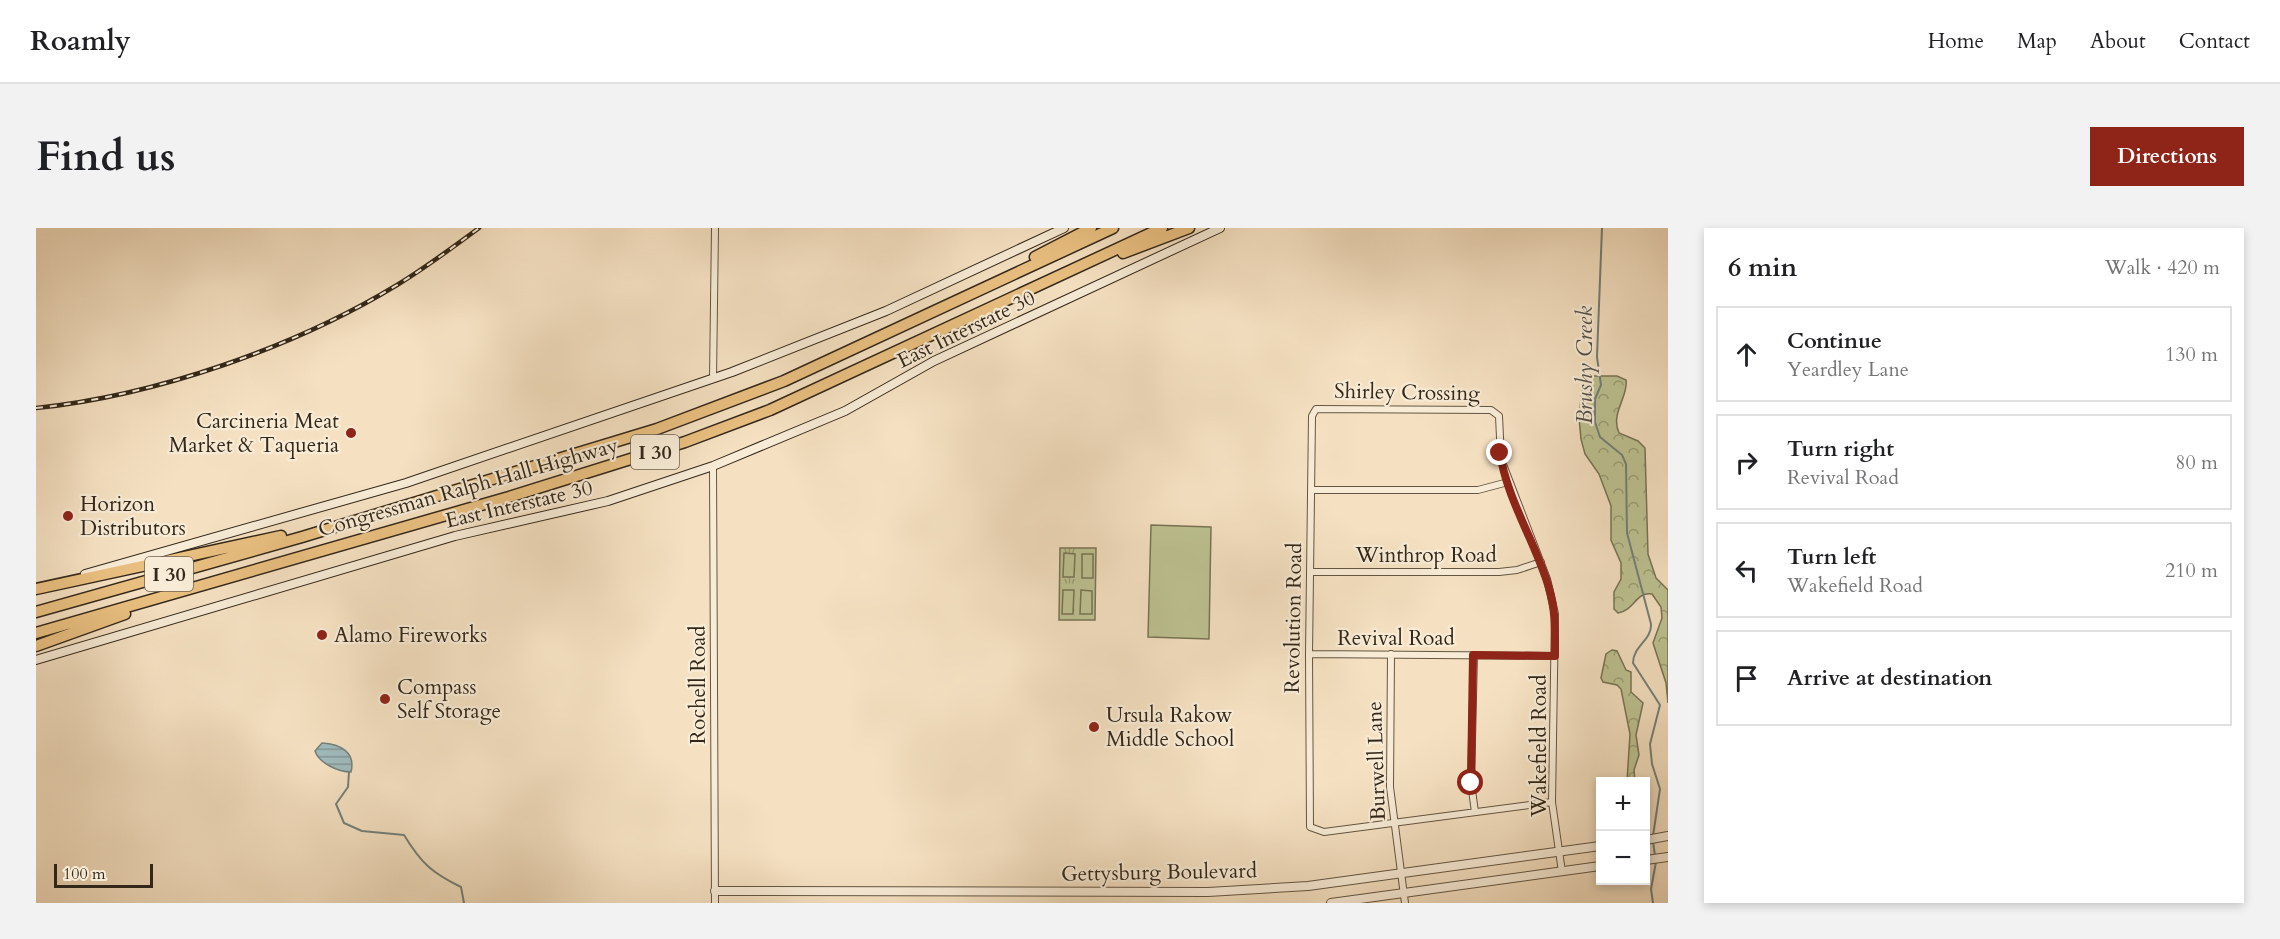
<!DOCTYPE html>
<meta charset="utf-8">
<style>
:root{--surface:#fff;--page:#f2f2f2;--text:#202124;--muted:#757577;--line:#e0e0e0;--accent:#8f2418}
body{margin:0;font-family:Cardo,serif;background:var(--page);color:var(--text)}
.controls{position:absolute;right:18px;bottom:18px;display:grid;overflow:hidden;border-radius:0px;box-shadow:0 3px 9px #0003}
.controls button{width:54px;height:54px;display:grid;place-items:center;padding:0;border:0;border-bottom:2px solid var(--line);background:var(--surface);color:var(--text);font:30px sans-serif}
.scale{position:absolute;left:18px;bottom:15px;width:99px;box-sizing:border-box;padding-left:6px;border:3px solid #332719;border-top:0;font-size:16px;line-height:21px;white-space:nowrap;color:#332719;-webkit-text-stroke:4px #f8ecd7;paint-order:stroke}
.stop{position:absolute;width:18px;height:18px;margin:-14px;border:4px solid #8f2418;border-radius:50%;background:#fff}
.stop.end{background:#8f2418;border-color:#fff;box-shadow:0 2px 6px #0008}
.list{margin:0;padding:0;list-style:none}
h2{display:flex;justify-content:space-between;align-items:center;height:78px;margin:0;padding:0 24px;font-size:26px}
h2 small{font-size:20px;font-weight:400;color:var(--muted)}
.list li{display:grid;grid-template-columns:39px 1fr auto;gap:18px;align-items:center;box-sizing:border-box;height:96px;margin:0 12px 12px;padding:0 12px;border:2px solid var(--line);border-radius:0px}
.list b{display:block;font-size:22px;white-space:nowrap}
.list p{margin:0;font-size:20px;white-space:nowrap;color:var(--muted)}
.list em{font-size:20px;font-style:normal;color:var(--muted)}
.icon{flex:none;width:33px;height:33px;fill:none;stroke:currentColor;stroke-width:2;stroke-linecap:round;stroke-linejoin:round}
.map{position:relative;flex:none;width:1632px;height:675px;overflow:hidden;border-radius:0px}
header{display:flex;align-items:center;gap:36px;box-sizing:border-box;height:84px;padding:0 30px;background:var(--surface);border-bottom:2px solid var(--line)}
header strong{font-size:28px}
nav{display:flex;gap:33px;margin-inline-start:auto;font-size:21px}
.intro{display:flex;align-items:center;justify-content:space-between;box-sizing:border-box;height:144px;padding:0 36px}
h1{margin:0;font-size:42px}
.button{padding:15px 27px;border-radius:0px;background:var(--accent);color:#fff;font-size:21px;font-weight:700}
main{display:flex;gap:36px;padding:0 36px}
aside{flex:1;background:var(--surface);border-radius:0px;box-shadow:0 3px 9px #0003}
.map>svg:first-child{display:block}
.forest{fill:url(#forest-crowns);stroke:#787456;stroke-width:1.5}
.park{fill:url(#park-tufts);stroke:#787456;stroke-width:1.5}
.pitch{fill:#bdc292;stroke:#787456;stroke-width:1.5}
.water{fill:url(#water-rules);stroke:#74807b;stroke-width:1.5}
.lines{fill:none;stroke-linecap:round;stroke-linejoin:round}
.stream{stroke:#74807b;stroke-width:2}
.minor-casing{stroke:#645643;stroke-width:8}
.tertiary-casing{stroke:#645643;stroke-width:10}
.secondary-casing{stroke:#332719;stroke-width:10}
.motorway-casing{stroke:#332719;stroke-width:13}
.minor{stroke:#f8ecd7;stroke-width:6}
.tertiary{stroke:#f8ecd7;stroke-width:8}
.secondary{stroke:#f8ecd7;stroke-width:8}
.motorway{stroke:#eac081;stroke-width:10}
.rail-casing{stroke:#332719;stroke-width:4.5}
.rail{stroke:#f8ecd7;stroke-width:2;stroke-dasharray:7;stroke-linecap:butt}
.route{stroke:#8f2418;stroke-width:8}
.poi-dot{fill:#8f2418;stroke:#f8ecd7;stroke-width:2}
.labels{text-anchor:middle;stroke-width:4.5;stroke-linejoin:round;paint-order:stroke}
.shield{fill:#f8ecd7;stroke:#6e6252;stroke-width:1.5}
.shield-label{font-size:20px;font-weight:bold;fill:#332719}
.street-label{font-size:21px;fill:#332719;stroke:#f8ecd7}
.poi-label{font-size:21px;fill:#332719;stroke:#f8ecd7;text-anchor:start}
.water-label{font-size:22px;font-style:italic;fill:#54534a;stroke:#f8ecd7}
</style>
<header>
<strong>Roamly</strong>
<nav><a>Home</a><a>Map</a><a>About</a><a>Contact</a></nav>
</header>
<div class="intro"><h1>Find us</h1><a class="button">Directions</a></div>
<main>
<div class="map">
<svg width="1632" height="675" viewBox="0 0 1632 675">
<defs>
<pattern id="forest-crowns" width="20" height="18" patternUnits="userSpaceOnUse" patternTransform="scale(1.5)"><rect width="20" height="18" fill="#bdc292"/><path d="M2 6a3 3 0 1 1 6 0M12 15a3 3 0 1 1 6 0" fill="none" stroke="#9a9e76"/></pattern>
<pattern id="park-tufts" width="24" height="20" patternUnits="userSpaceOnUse" patternTransform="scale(1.5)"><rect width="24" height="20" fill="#bdc292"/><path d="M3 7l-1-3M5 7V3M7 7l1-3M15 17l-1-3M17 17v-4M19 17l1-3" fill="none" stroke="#9a9e76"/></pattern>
<pattern id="water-rules" width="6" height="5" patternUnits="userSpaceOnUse" patternTransform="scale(1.5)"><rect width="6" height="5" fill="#a0bbbd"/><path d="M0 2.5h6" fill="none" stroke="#839899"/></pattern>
</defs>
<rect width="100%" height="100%" fill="#f5e1c2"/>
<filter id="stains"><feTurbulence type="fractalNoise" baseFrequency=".00333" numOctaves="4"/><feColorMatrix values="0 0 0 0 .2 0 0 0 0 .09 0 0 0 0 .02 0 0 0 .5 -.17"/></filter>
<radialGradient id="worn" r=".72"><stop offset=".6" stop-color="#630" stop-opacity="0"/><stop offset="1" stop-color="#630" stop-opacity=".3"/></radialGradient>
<path class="forest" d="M1551,148h30l9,4c3,16 -16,33 -7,53l19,8 7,7 3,106 8,24 12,12v113l-2,-20 -13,-40 9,-25 -1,-11 -9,-13c-16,-3 -18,17 -34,19l-4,-4v-17l7,-13v-16l-10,-23v-34l-12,-32 -14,-20 -4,-15 -2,-21 4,-38z
M1576,422l5,1 9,19 5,2v20l12,11 -7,32 3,20 -5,15 1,11h-8l3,-47 -9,-45 -4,-4 -14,-3 -2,-4 5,-24z"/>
<path class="park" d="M1024,320h36l-1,72h-36z"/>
<path class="pitch" d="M1115,297l60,2 -2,112 -61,-2z
M1028,325l11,1 -1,23h-11z
M1046,326h11v24h-11z
M1027,362h11l-1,24h-11z
M1045,362l11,1v23h-12z"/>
<path class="water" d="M286,515c18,1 34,9 29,29 -13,0 -32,-9 -36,-21z"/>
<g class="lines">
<path class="stream" d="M1566,0l-5,129 4,28 -6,14v23l5,15 22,18 4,9 1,69 24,91c1,16 -18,22 -18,39l27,42 -10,39 2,20 8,25 -7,47
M313,544l-1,15 -12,17 8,19 18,8 42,4c17,28 28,38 57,52l3,16
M1617,613l2,15
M1617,675l-2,-14 5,-27"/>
<g class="minor-casing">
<path id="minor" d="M677,151l2,-151
M677,238l2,437
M1276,262h166l30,-8
M1274,344h189l18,-2 24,-8
M1273,426l246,2
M1355,426l-1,133 15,116
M1438,427l-3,128 4,29
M1516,574l-228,30 -14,-5 -1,-173 3,-238 4,-7 175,1 8,6 2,43 46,120 8,35 -3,188 10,70"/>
</g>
<g class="tertiary-casing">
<path id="tertiary" d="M1610,612l22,-4
M1610,632l22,-3
M679,663l493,1 100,-6 292,-40
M1295,675l269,-37"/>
</g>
<g class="secondary-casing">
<path id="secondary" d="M49,346l321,-91 326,-111 154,-61 178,-83
M0,432l419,-124 153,-35 105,-35 132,-55 89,-50 286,-133"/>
</g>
<g class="motorway-casing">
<path id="motorway" d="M1087,25l66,-25
M999,29l56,-29
M0,361l245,-53
M0,384l266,-75 355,-108 127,-48 329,-153
M0,405l473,-136 176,-55 85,-32 392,-182
M0,418l89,-32"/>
</g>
<use href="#minor" class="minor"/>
<use href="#tertiary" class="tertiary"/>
<use href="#secondary" class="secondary"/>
<use href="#motorway" class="motorway"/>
<g class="rail-casing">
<path id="rail" d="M0,180c119,-12 259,-61 361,-123 28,-17 55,-37 82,-57"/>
</g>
<use href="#rail" class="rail"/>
</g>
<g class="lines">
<path class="route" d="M1435,555l2,-128 82,1c0,-23 1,-45 -6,-68 -13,-45 -42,-88 -49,-135"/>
</g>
<g class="poi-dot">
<circle cx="315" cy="205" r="6"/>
<circle cx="32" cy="288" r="6"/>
<circle cx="286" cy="407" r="6"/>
<circle cx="349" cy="471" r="6"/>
<circle cx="1058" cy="499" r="6"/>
</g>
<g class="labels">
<g class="shield">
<rect x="595" y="207" width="48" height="34" rx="4.5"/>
<rect x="109" y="329" width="48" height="34" rx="4.5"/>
</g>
<g class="shield-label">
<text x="619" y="231">I 30</text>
<text x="133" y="353">I 30</text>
</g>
<g class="street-label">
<text transform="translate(930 101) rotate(-26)" y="7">East Interstate 30</text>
<text transform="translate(1371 164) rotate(1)" y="7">Shirley Crossing</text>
<text transform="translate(432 259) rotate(-16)" y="7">Congressman Ralph Hall Highway</text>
<text transform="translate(483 276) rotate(-13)" y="7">East Interstate 30</text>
<text x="1390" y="334">Winthrop Road</text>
<text transform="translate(1257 390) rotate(-89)" y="7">Revolution Road</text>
<text x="1360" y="417">Revival Road</text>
<text transform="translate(662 457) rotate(-90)" y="7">Rochell Road</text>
<text transform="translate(1503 518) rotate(-90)" y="7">Wakefield Road</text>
<text transform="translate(1340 533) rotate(-92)" y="7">Burwell Lane</text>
<text transform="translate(1123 644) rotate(-1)" y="7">Gettysburg Boulevard</text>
</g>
<g class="poi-label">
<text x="303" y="200" text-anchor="end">Carcineria Meat<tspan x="303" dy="24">Market &amp; Taqueria</tspan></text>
<text x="44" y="283">Horizon<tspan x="44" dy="24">Distributors</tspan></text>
<text x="298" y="414">Alamo Fireworks</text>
<text x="361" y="466">Compass<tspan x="361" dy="24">Self Storage</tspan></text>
<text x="1070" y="494">Ursula Rakow<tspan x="1070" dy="24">Middle School</tspan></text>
</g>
<g class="water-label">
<text transform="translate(1548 137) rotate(-90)" y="8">Brushy Creek</text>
</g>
</g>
<rect width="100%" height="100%" filter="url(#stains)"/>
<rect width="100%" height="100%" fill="url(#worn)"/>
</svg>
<div class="controls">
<button>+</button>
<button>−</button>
</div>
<div class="scale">100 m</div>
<div class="stop" style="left:1435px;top:555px"></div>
<div class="stop end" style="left:1464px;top:225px"></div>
</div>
<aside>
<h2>6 min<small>Walk · 420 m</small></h2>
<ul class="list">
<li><svg class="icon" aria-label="ahead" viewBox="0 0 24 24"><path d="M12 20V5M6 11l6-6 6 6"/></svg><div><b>Continue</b><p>Yeardley Lane</p></div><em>130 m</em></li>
<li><svg class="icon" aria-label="right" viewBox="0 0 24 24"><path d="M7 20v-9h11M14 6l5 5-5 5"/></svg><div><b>Turn right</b><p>Revival Road</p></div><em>80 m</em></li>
<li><svg class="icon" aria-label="left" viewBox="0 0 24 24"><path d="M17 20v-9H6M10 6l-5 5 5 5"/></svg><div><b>Turn left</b><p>Wakefield Road</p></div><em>210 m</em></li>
<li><svg class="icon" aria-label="arrive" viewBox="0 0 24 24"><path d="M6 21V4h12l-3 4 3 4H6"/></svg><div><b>Arrive at destination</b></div></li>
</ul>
</aside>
</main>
